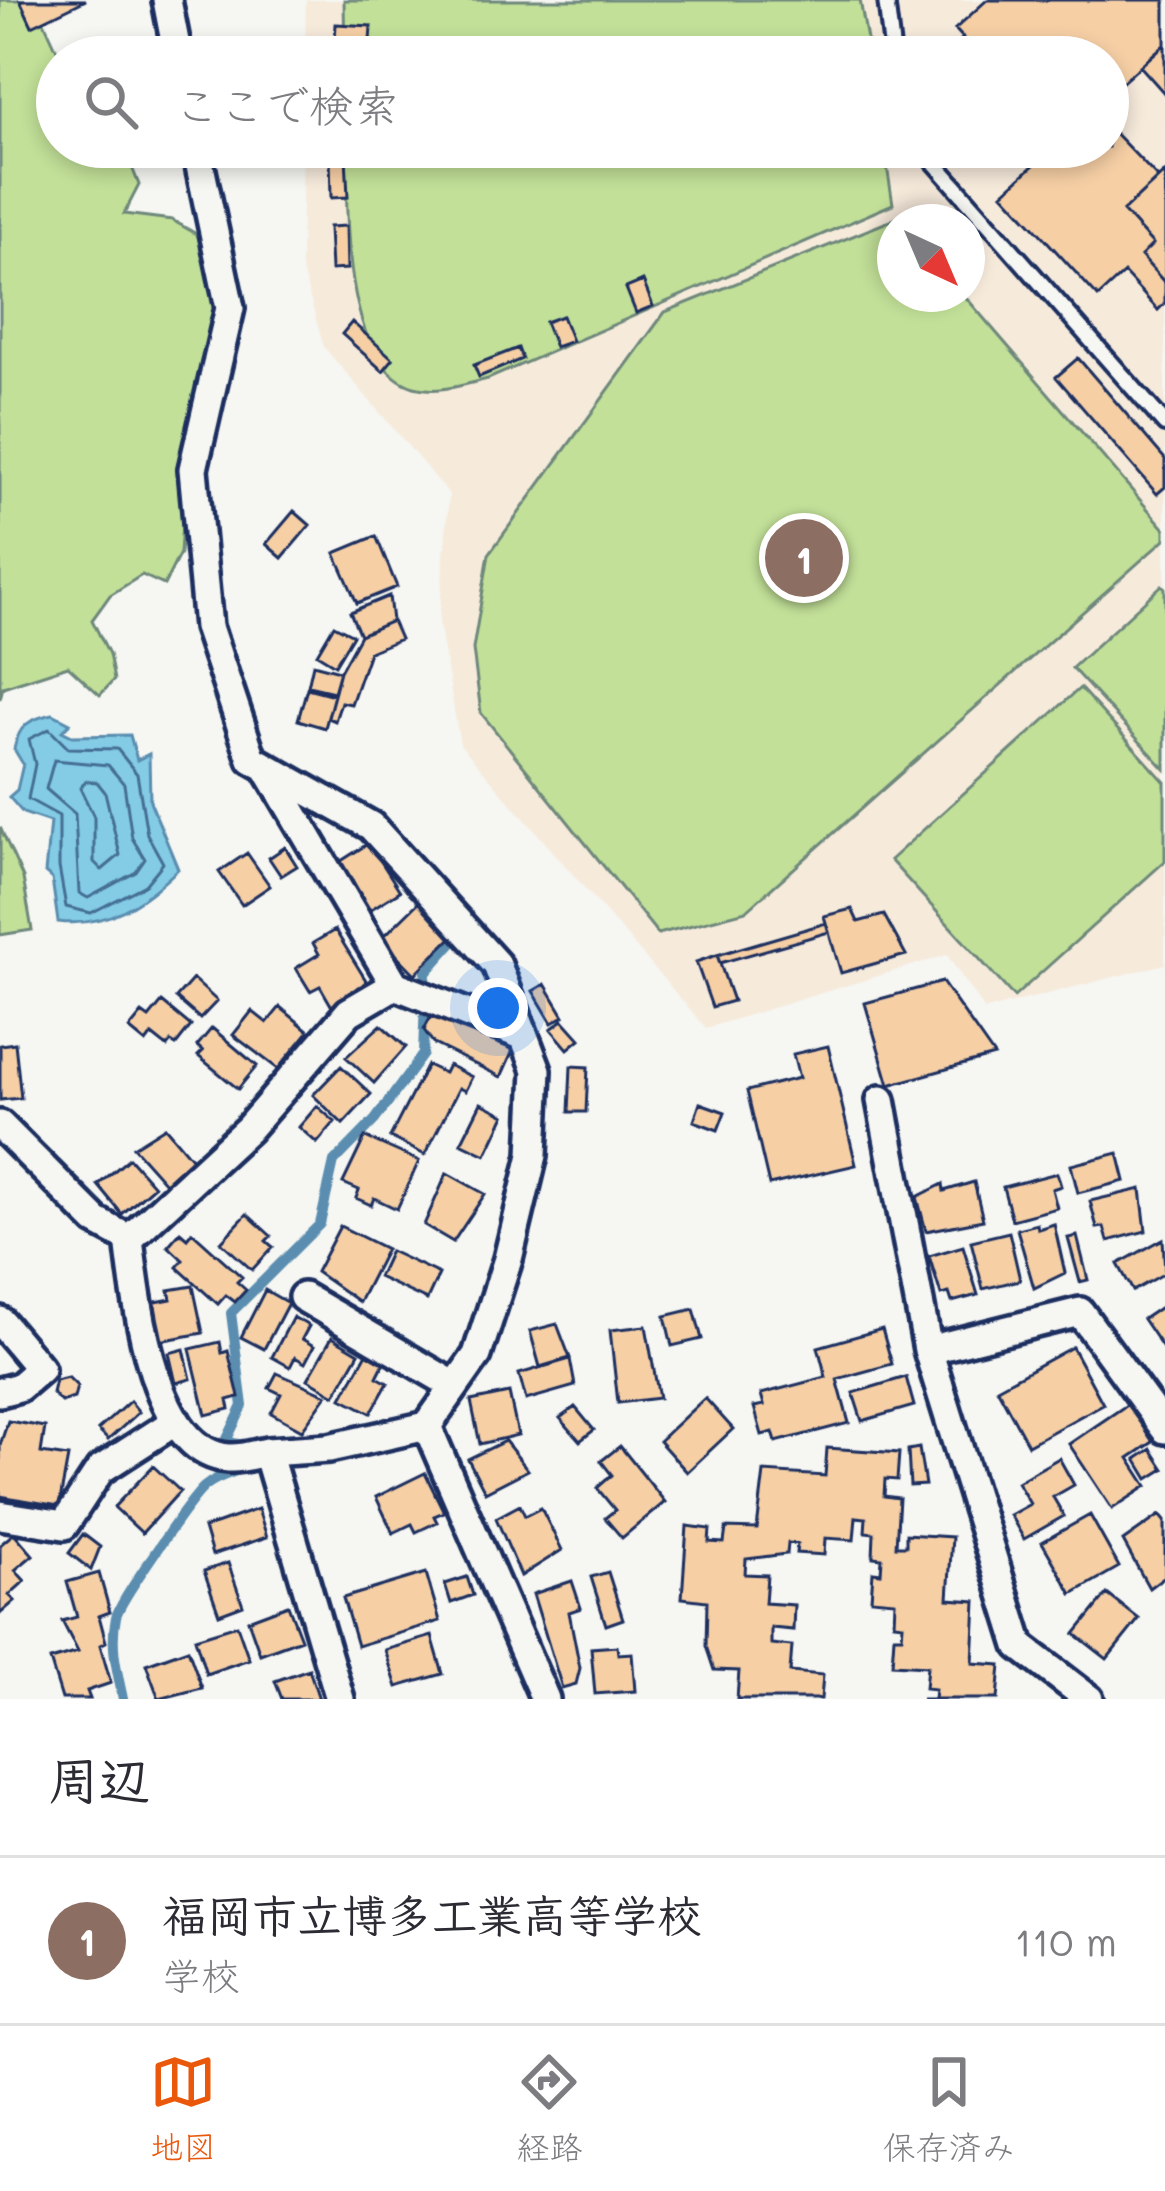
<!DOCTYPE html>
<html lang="ja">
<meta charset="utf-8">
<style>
:root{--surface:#fff;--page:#f2f2f3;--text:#2b2b33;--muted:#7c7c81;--line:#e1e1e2;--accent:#ea580c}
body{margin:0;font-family:Mali,"Klee One",sans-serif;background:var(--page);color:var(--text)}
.compass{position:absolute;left:877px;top:204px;width:108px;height:108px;border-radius:50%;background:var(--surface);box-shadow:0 6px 18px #0003;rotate:136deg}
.you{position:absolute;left:498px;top:1008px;width:42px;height:42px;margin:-30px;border:9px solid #fff;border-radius:50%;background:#1a73e8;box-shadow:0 0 0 18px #1a73e833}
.badge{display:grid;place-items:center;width:78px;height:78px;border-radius:50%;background:var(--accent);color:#fff;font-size:39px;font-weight:700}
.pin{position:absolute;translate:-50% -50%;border:6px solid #fff;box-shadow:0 3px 12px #0006}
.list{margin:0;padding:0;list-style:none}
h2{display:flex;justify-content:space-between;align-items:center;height:156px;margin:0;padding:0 48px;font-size:51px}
h2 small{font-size:39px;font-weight:400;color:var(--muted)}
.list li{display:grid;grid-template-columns:78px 1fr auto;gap:36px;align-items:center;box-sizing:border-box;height:168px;padding:0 48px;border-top:3px solid var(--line)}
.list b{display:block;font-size:45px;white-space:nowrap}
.list p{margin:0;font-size:39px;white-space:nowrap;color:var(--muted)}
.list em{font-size:39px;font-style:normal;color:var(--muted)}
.icon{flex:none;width:66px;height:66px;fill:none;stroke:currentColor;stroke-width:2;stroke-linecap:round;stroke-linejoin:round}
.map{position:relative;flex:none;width:1165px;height:1699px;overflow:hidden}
.search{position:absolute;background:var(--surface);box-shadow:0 6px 18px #0003;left:36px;right:36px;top:36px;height:132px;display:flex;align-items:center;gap:30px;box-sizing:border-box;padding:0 42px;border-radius:66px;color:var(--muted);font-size:45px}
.sheet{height:324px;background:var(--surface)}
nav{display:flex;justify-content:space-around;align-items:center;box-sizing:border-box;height:168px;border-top:3px solid var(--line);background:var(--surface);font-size:33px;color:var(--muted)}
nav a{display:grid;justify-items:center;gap:6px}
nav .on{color:var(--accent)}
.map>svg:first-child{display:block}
.built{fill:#f6eadb;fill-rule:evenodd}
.green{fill:#c2e098;stroke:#6e887b;stroke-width:3}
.water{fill:#84cce5;stroke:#5a8daf;stroke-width:3}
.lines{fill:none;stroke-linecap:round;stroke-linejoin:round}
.shore{stroke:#456e94;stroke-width:3}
.stream{stroke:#5a8daf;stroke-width:10}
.building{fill:#f6cfa5;stroke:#1b2f5e;stroke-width:3}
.service-casing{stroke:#1b2f5e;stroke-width:22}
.minor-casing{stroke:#1b2f5e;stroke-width:36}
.service{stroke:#f6f6f2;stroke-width:14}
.minor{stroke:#f6f6f2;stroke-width:27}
</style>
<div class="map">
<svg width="1165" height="1699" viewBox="0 0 1165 1699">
<rect width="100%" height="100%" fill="#f6f6f2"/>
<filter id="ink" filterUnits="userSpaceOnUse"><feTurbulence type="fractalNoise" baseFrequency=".00833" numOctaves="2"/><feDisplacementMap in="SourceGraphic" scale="24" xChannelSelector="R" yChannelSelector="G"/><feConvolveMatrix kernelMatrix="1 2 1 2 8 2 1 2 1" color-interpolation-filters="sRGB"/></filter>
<g filter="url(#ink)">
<path class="built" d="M306,0h859v964l-181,46 -37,-55 -241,73 -246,-284 -21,-122 10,-128 -125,-147 -23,-80 2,-120h805v-90h-803zM895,222h72v72h-72z"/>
<path class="green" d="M0,0h34l26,57 -3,90h67l15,38 -15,29 48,6 26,15 18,61 -13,89 -14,33 -9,135 -16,32 -22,-10 -32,20 -18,25 17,34 5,26 -14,15 -32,-29 -65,21 -3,12z
M344,0h516l10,57h-525z
M346,147h538l9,57 -405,175c-22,5 -50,15 -74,8 -73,-23 -67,-179 -68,-240z
M897,218l-2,76h68l202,235v10l-419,372 -88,23 -177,-221 -8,-64 16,-95 176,-242z
M1162,585l3,3v181l-93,-101z
M1080,688l85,94v79l-151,136 -124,-137z
M0,827l23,51 9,52 -32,5z"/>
<path class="water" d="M53,714l17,9 -8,8 10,5 58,-1 7,25 12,-6 1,47 28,68c-35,34 -71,59 -120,53l-6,-43 -7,-6 5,-51 -27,-9 -14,-16 8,-7 6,-26 -9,-15c5,-24 15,-30 39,-35z"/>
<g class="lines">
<path class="shore" d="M49,729l19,19 49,1 20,25 10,60 16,29 -18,22 -54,28 -25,-6 -7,-40v-51l-31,-17 7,-35 -6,-25z
M54,760l54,5 16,19 8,54 13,21 -9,13 -48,26 -9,-5 -4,-79 -29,-25z
M86,781l11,1 8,10 15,63 -18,15 -8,-8v-45l-14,-29z"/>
<path class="stream" d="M123,1699c-6,-29 -13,-53 -7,-82 3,-15 74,-117 88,-130 9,-8 21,-12 32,-16l7,-26 -17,-4 17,-35 -12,-93 89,-89 14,-62 41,-42 48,-66 3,-81 31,-35"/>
</g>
<path class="building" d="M20,0h66l-54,26z
M987,0h178v44l-57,51v-38h-166l21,-19 -8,-9z
M336,24l35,2 -2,31h-35z
M1165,44v50l-25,-28z
M1108,126l50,52 -35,33 30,33 -12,12 24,27v20l-7,7 -34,-37 -26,24 -95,-104 51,-46h54z
M330,156h16l2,41 -17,1z
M1165,172v111l-24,-27 12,-12 -30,-33z
M346,226l1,43 -16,1 -2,-43z
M643,281l10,25 -17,7 -10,-25z
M562,316l10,25 -17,6 -10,-25z
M352,322l41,37 -10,12 -41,-37z
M518,348l4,11 -43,18 -5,-12z
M1078,358l87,101v28l-8,7 -101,-117z
M294,511l16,14 -28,33 -16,-14z
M376,536l21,51 -40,16 -22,-50z
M389,596l3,25 -32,14 -10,-23z
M392,621l8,18 -31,13 -18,52 -10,-2 -6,19 -7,-3 12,-47 20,-36z
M334,625l19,10 -18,30 -18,-11z
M313,664l27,7 -6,21 -26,-6z
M307,688l27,7 -9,33 -27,-8z
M369,843l31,48 -32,20 -30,-48z
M285,847l12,19 -16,10 -12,-18z
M247,853l23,33 -28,19 -23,-33z
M424,897l21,20 -7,6 14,14 -37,37 -34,-35z
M852,909l6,13 26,-7 22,40 -65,18 -17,-57z
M826,923l3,9 -109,31 -3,-8z
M335,930l40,65 -34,11 -10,-1 -11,-19 -10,5 -14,-23 23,-14 -6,-11z
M717,955l16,46 -21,6 -16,-45z
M193,979l24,22 -17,18 -24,-21z
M942,982l52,74 -105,29 -24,-82z
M545,984l19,32 -12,7 -19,-32z
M162,1002l29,24 -15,19 -5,-3 -4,5 -15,-12 -6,8 -17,-14 13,-16 7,5z
M280,1007l29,24 -31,38 -45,-34 19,-24 15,12z
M436,1007l79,39 -14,31 -67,-33 -10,-14z
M563,1020l17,19 -12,10 -17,-20z
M381,1025l25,22 -32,36 -28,-26z
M212,1028l45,38 -19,23 -40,-33 5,-5 -6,-5z
M15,1043l6,55 -21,2v-55z
M828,1046l28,119 -87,20 -22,-94 52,-13 -6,-24z
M427,1065l17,8 4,-8 24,12 -7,14 -6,-3 -34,67 -35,-18z
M341,1066l30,28 -28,30 -30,-29z
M571,1066l17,1 -2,45h-17z
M481,1103l24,12 -19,40 -25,-12z
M700,1103l25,9 -7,18 -24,-9z
M317,1106l18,16 -18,21 -18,-16z
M165,1127l27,32 -27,24 -32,-36z
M365,1137l54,24 -22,48 -23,-11 -3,7 -15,-7 3,-8 -16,-7z
M1118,1153l7,28 -47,12 -7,-28z
M129,1158l25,28 -32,28 -24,-29z
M447,1173l38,21 -32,48 -29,-17z
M1057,1173l4,13 -9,3 5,19 -45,12 -9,-33z
M974,1182l9,38 -57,11 -9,-34 26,-13 1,7z
M1141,1189l5,42 -38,10 -4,-14 -7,1 -7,-27z
M247,1214l24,22 -5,5 7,6 -21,23 -31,-28z
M1037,1224l1,5 16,-5 11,49 -31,15 -17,-59z
M340,1226l46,23 -27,53 -43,-30z
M180,1232l7,6 5,-6 50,45 -5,5 9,8 -11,12 -9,-7 -8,9 -41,-37 6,-7 -15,-14z
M1009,1232l11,48 -37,9 -12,-48z
M1077,1236l11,44 -8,2 -12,-44z
M1163,1239l2,34 -32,18 -15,-27z
M963,1246l15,49 -26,7 -3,-9 -8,2 -12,-39z
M390,1251l49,23 -12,26 -49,-23z
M193,1286l10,47 -44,8 -8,-38 20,-4 -2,-9z
M265,1290l23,13 -24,46 -23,-12z
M1165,1304v46h-1l-21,-31z
M694,1309l8,30 -30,7 -7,-30z
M293,1317l16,9 -7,13 12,7 -9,17 -10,-6 -5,10 -18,-10z
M557,1324l13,34 -30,9 -10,-36z
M646,1326l13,72 -41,5 -8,-73z
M882,1329l10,35 -55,15 12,44 -73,19 -3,-10 -11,3 -8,-28 10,-2 -3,-11 65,-17 -8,-30z
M332,1337l27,16 -24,42 -27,-16z
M220,1342l2,11 6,-2 11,46 -11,3 2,9 -24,6 -16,-66z
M1072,1347l31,57 -75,41 -31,-57z
M184,1349l7,30 -15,4 -7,-30z
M367,1353l17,10 -7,14 11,6 -17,30 -29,-15z
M570,1359l5,27 -49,14 -7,-26z
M277,1373l50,22 -25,35 -31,-17 10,-19 -12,-6z
M68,1377l9,9 -3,12 -13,4 -9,-9 3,-13z
M906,1377l8,29 -52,15 -9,-28z
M509,1393l9,42 -38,9 -9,-43z
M705,1398l28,31 -46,43 -28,-31z
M130,1401l9,11 -31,28 -10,-10z
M1128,1404l25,38 -24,16 18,28 -35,23 -43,-65z
M575,1407l19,23 -14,11 -20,-23z
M8,1421l37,6 -4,26 27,4 -9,49 -59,-10v-51z
M505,1441l23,29 -43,22 -17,-33z
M620,1446l45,56 -43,36 -17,-20 10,-8 -18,-22 15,-13 -11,-14z
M827,1448l72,5 -2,27 -12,-1 -1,17 15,2 -3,48h10v-12l46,3 -4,62 28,2 -3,62 28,2 -3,34h-77h13l1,-10 -10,-1 2,-22 -35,-2 2,-28h8l1,-12 -9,-1 1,-22 -24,-2 2,-27 8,1 1,-15 -9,-1 1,-24 -9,-1 1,-14 -10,-1 -2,23 -29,-2 -1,17 -28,-2 1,-9 -9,-1 -1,11 -41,5 -1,15 22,1 -2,28 29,2 -1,25 -22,-2v16l21,2 -2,26 33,3 -2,24h-84l2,-28 -25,-1 -8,-24 1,-45 -25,-3 5,-72 23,3 -1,13 15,1 2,-15 31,1 7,-57 61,4z
M919,1448l6,37 -15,1 -2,-36z
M1151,1449l13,20 -16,10 -12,-20z
M1059,1458l15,27 -21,12 11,19 -40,23 -14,-24 20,-11 -13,-22z
M153,1466l27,25 -38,42 -28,-26z
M425,1473l19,39 -10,4 3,6 -21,10 -4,-8 -19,9 -17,-36z
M520,1505l5,11 16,-8 21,42 -41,26 -25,-58z
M258,1509l9,28 -55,18 -8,-27z
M1090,1515l29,52 -47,27 -30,-52z
M1160,1515l5,6v55l-16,12 -26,-47z
M14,1533l19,22 -18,15 10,11 -16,14 6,6 -15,13v-69z
M83,1534l17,13 -9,23 -22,-17z
M228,1563l15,42 -24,9 -15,-43z
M608,1572l15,47 -17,6 -15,-48z
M99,1573l11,39 -11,4 7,26 -6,3 11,38 -24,8 3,8h-28l-12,-39 28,-8 -16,-31 15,-4 -10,-35z
M426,1573l14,48 -83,25 -14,-48z
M467,1577l6,18 -22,8 -6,-19z
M572,1581l9,27 -12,4 11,56 -4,16 -14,4 -29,-94z
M1107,1594l32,25 -32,40 -32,-25z
M288,1605l13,34 -41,15 -12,-34z
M237,1625l12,34 -43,15 -11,-36z
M432,1636l11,38 -46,13 -12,-37z
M617,1646l1,8 14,-1 3,38 -40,3 -4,-46z
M188,1649l14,39 -43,11 -13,-35z
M309,1669l10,30h-37l-7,-18z"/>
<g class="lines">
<g class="service-casing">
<path id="service" d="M886,0l7,57
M921,147l244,277"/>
</g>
<g class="minor-casing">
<path id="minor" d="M167,0l11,57
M196,147l34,161 -37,161 15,158 44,132 119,67 126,139 40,105 -4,85 -25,104 -31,96 -50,71 -98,22 -62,4 73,247
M269,772l126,213
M881,1100l47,250 92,296 69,53
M0,1125l96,96 33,18
M303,1297l152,89
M0,1321l40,48 -21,18 -19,5
M928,1350l152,-38 85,117
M427,1426l118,273
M267,1452c-11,2 -26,7 -38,6 -77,-5 -93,-161 -100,-219l119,-110 101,-117 46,-27 124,49
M0,1515l64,10 36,-55 76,-49"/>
</g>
<use href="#service" class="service"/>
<use href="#minor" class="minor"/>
</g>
</g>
</svg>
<svg class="compass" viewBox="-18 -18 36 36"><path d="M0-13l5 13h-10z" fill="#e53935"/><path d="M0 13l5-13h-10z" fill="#7c7c81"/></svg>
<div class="you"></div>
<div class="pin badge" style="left:804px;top:558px;background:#8d6e63">1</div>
<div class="search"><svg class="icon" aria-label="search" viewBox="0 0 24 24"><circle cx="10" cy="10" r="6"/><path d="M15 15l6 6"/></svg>ここで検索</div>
</div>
<section class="sheet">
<h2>周辺<small></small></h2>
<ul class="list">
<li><span class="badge" style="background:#8d6e63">1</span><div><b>福岡市立博多工業高等学校</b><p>学校</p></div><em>110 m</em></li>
</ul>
</section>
<nav>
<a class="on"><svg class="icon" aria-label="map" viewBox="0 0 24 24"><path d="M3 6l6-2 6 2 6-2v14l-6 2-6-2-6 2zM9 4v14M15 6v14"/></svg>地図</a>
<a><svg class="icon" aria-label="directions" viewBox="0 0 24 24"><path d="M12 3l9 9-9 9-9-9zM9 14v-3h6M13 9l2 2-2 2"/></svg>経路</a>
<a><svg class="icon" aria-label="saved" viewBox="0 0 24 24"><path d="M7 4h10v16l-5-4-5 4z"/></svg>保存済み</a>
</nav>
